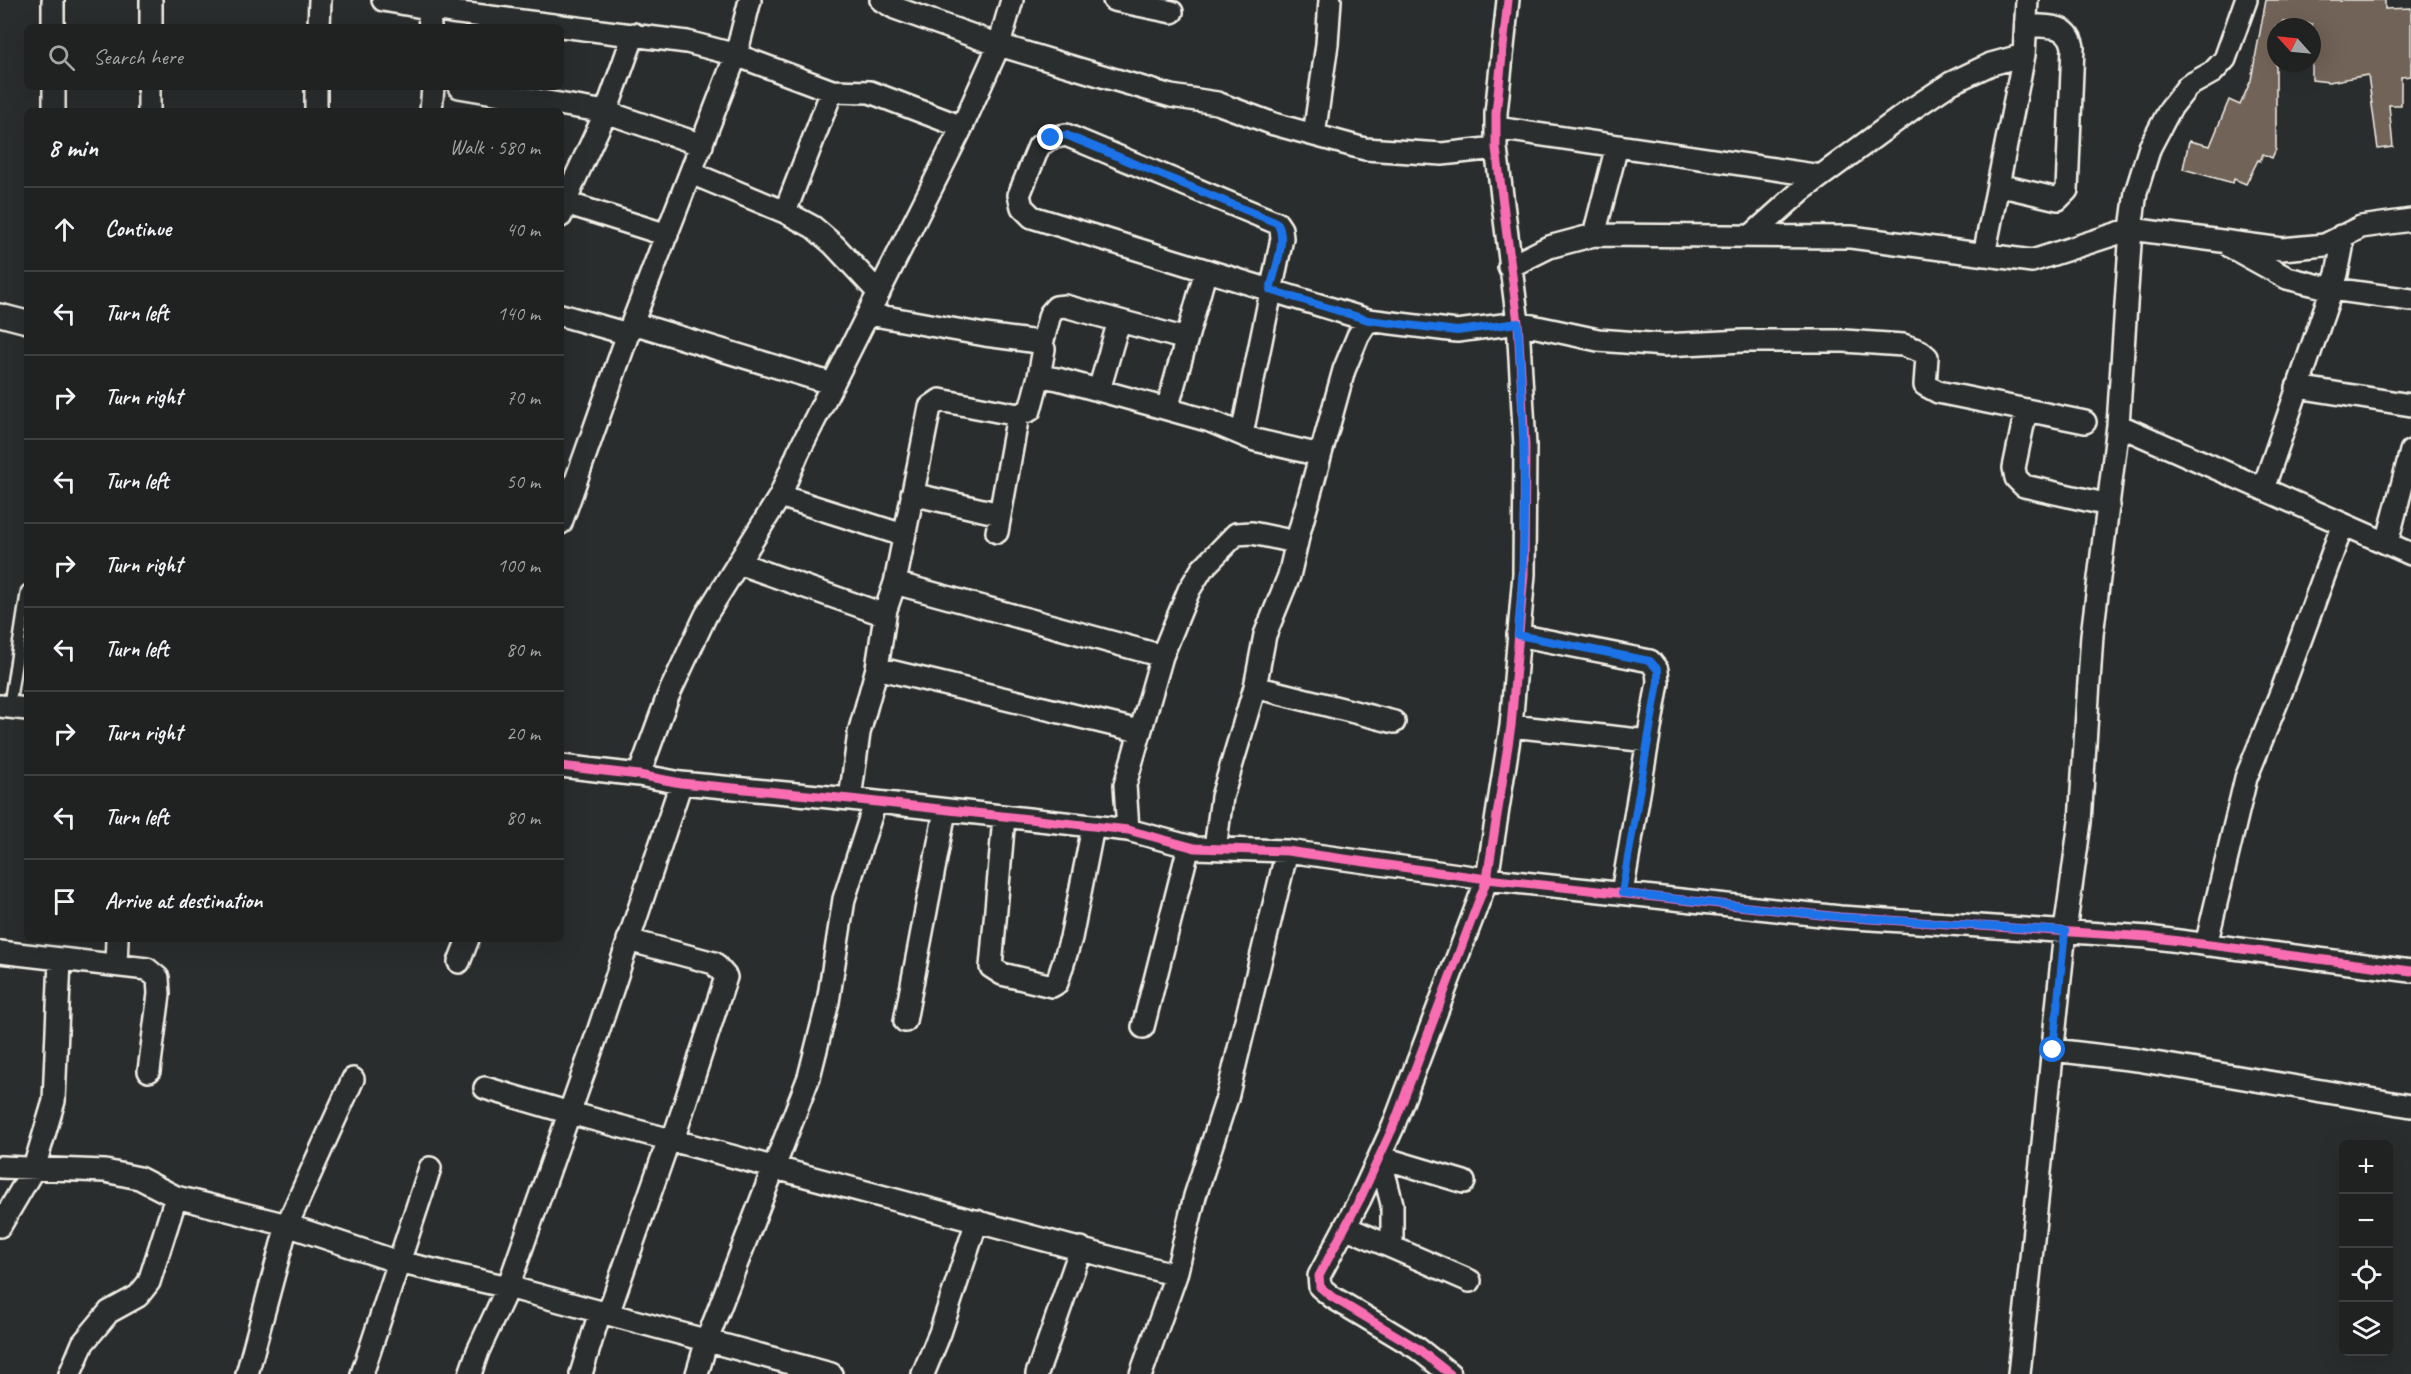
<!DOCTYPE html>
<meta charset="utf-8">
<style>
:root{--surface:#202222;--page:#2d2f2f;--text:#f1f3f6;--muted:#a2a4a5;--line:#3d3f40}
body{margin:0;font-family:Caveat,sans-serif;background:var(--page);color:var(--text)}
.controls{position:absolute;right:18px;bottom:18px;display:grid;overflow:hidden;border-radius:9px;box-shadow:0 6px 24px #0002}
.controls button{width:54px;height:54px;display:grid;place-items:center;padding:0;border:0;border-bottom:2px solid var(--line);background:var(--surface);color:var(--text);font:30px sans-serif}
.compass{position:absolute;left:2267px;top:18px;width:54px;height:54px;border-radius:50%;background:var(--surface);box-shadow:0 6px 24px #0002;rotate:297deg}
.stop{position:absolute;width:18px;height:18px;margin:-14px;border:4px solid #1a73e8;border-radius:50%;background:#fff}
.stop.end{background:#1a73e8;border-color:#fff;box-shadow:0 2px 6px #0008}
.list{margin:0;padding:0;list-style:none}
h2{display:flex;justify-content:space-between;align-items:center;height:78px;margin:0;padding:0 24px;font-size:26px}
h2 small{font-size:20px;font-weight:400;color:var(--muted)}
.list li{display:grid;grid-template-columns:39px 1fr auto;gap:18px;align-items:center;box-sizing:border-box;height:84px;padding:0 24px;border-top:2px solid var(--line)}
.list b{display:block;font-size:22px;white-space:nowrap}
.list em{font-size:20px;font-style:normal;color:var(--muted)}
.icon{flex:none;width:33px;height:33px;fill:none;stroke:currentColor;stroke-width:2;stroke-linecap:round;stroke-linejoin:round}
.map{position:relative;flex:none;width:2411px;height:1374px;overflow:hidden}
.search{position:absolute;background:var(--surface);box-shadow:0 6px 24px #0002;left:24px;top:24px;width:540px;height:66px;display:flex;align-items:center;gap:15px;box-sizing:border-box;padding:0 21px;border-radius:9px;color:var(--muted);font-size:22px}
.panel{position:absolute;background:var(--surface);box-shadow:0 6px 24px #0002;left:24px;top:108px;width:540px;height:834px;border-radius:9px}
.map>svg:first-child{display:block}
.building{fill:#726458;stroke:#f4f1e8;stroke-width:1.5}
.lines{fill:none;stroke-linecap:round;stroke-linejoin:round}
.service-casing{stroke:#f4f1e8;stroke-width:15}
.minor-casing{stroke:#f4f1e8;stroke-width:26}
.service{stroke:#2a2d2e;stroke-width:10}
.minor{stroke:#2a2d2e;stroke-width:21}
.cycleway-casing{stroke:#2a2d2e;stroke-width:13}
.cycleway{stroke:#f96db3;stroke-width:9}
.route{stroke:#1a73e8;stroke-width:8}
</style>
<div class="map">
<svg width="2411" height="1374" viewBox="0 0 2411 1374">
<rect width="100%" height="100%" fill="#2a2d2e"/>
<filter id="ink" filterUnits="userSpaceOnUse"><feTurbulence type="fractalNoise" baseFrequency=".0167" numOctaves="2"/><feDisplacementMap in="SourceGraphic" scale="12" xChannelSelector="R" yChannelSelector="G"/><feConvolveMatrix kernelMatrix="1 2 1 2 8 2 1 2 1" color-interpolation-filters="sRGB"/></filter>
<g filter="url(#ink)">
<path class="building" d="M2266,0h119v9l26,-1v68l-10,1v28h-12l4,42 -15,2 -10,-74 -39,7 -17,-2v-56l-29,-2 -1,5h-6v122l-4,9 -9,-4 -3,7 -2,-1 -12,24 -12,-5 -1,4 -50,-14 6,-28 21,5 19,-46 11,5 11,-25z"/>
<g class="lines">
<g class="service-casing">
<path id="service" d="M9,707l18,-116"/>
</g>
<g class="minor-casing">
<path id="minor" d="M53,0v27
M383,0l68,12 236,30 49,13 96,36 38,1 92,35
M428,0l2,27
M881,0l14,8 104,37 110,33 62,18 46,7 57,21 91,25 77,5 54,-6
M1114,0l58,12
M151,27v-27
M319,27l1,-27
M54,87v24
M316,87v24
M459,87l147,25 96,33
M149,111v-24
M431,111l2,-24
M1496,128l325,48
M1314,135l13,-91 3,-44
M691,173l94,39 28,15 21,18 45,48
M1998,185l60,14 9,-9 6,-143c-5,-25 -25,-19 -47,-22
M566,203l101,32
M785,212l47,-121
M561,216l12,-33 33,-71 28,-78
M1594,235l23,-89
M1751,236l51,-46 110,-81 39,-26 40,-19 33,-9
M2231,247l56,31 45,11 79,11
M1984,255l40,-200 3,-55
M1509,267l40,-20 45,-12 257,2 181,24 99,-32 151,20 43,-4 36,-18 50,-7
M869,314l116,21 53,7 4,2 2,5 -5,27 19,3 109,30 43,12 45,19 65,15
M0,315l27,7
M561,315l67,19
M633,323l200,61
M1042,344l8,-30 6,-7 9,-1 121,33
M2297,387l114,18
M1099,390l20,-69
M1167,409l39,-139
M2026,410l-12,58 2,10 8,8 85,19
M2118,425l293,129
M1242,434l40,-196 -1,-9 -4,-6 -211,-88 -15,3 -12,8 -20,49 3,12 10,10c112,34 224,69 336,103
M2263,489l74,-215 5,-26 -1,-12
M912,494l88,20
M780,496l123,39
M561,523l67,-189 108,-279 14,-55
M997,532l21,-117
M2387,543l24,-92
M738,563l147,52
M895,583l267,73
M1518,635l132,26 7,9 1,12 -36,211
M877,668l262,63
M1255,687l139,35
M0,706l27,3
M1511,726l137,15
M561,766l78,9 42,8 169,16 278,31 67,18 92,3 200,28 353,38 308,20 263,34
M639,775l29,-79 38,-81 74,-119 18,-43 164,-326 37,-82 13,-45
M850,799l9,-66 18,-65 9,-59 9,-26 35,-176 10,-7 78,15 12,-5 9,-34
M1004,817l-13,150 11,7 50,12 5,-3 14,-45 22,-111
M1128,830l-3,-45 37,-129 27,-66 13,-21 34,-35 16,-1 44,9
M1215,849l7,-52 33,-110 10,-52 24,-59 10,-43 45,-163 14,-34 10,-16 89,11 61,-8 80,17 66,5 79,-4h101l59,4 17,6 7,6 -2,28 13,7 147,30
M628,940l86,23 12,14 -53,163
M2206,945l40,-167 36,-88 61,-166
M0,952l147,17 11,9 1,16 -10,77
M459,962l9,-23
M116,965l1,-26
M905,1021l40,-210
M1143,1027l46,-181
M2053,1050l84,10 274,46
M485,1088l85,25 606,162
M1380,1157l12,47v43
M1380,1157l84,25
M0,1167l105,4 34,7 37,19 111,28 111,37 110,25 323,87
M0,1226l34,-58 20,-67 6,-141
M1345,1227l125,54
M608,1314l61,-175
M70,1374l13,-31 26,-31 29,-16 11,-14 27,-85
M247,1374l40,-149 66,-146
M362,1374l68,-206
M470,1374l8,-23 30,-64 91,-258 82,-246
M581,1374l19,-62
M697,1374l10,-34 102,-263 19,-75 16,-103 31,-96
M923,1374l17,-41 37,-112
M1037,1374l44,-126
M1141,1374l35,-99 19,-79 32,-98 60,-247
M1450,1374l-33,-26 -85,-51 -12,-10 -1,-11 41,-77 33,-72 94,-248 24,-153 13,-152 1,-128 -7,-123 -22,-175v-35l12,-113
M2019,1374l46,-443 15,-109 12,-187 26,-210 13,-196 5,-37 14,-45 20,-38 18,-23 25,-14 12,-13 21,-59"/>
</g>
<use href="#service" class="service"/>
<use href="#minor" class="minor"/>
<g class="cycleway-casing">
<path id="cycleway" d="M561,766l78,9 42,8 169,16 278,31 67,18 92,3 200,28 353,38 308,20 263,34
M1450,1374l-33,-26 -85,-51 -12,-10 -1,-11 41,-77 33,-72 94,-248 24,-153 13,-152 1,-128 -7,-123 -22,-175v-35l12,-113"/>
</g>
<use href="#cycleway" class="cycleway"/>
</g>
</g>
<g class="lines" filter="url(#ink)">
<path class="route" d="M1051,138l15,-3 211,88c11,17 -3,48 -7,67l98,30 89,11 61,-8c6,105 10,208 0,312l132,26 8,9v12l-36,211 218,24 225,14 -12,119"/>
</g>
</svg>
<div class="controls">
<button>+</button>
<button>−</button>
<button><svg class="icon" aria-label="locate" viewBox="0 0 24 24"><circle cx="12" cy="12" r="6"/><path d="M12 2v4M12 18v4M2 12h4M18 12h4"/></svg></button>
<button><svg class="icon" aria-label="layers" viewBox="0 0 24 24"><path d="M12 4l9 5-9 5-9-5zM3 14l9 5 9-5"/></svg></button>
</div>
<svg class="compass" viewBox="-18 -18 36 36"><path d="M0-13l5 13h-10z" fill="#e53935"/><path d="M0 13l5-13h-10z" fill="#a2a4a5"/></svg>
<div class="stop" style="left:2053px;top:1050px"></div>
<div class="stop end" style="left:1051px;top:138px"></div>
<div class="search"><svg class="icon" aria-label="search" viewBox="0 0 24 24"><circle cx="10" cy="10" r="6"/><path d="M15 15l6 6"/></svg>Search here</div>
<section class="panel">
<h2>8 min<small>Walk · 580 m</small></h2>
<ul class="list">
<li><svg class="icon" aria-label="ahead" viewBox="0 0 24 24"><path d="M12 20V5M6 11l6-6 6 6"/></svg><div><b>Continue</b></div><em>40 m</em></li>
<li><svg class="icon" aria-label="left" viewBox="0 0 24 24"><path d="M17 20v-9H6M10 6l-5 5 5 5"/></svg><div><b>Turn left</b></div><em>140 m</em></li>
<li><svg class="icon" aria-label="right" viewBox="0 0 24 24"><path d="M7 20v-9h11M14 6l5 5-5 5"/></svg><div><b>Turn right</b></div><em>70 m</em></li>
<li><svg class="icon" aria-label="left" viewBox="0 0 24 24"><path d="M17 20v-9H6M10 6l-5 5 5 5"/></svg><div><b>Turn left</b></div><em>50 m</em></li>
<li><svg class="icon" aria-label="right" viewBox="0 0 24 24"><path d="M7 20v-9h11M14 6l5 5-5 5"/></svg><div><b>Turn right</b></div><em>100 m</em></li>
<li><svg class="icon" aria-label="left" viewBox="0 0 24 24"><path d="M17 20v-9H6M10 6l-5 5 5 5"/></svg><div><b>Turn left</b></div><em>80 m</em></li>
<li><svg class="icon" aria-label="right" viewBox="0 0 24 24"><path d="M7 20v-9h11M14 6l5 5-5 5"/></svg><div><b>Turn right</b></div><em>20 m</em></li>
<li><svg class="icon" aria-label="left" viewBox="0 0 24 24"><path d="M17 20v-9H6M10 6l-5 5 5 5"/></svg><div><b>Turn left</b></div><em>80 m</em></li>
<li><svg class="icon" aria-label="arrive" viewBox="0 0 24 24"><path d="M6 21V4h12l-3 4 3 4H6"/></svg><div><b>Arrive at destination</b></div></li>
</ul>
</section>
</div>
